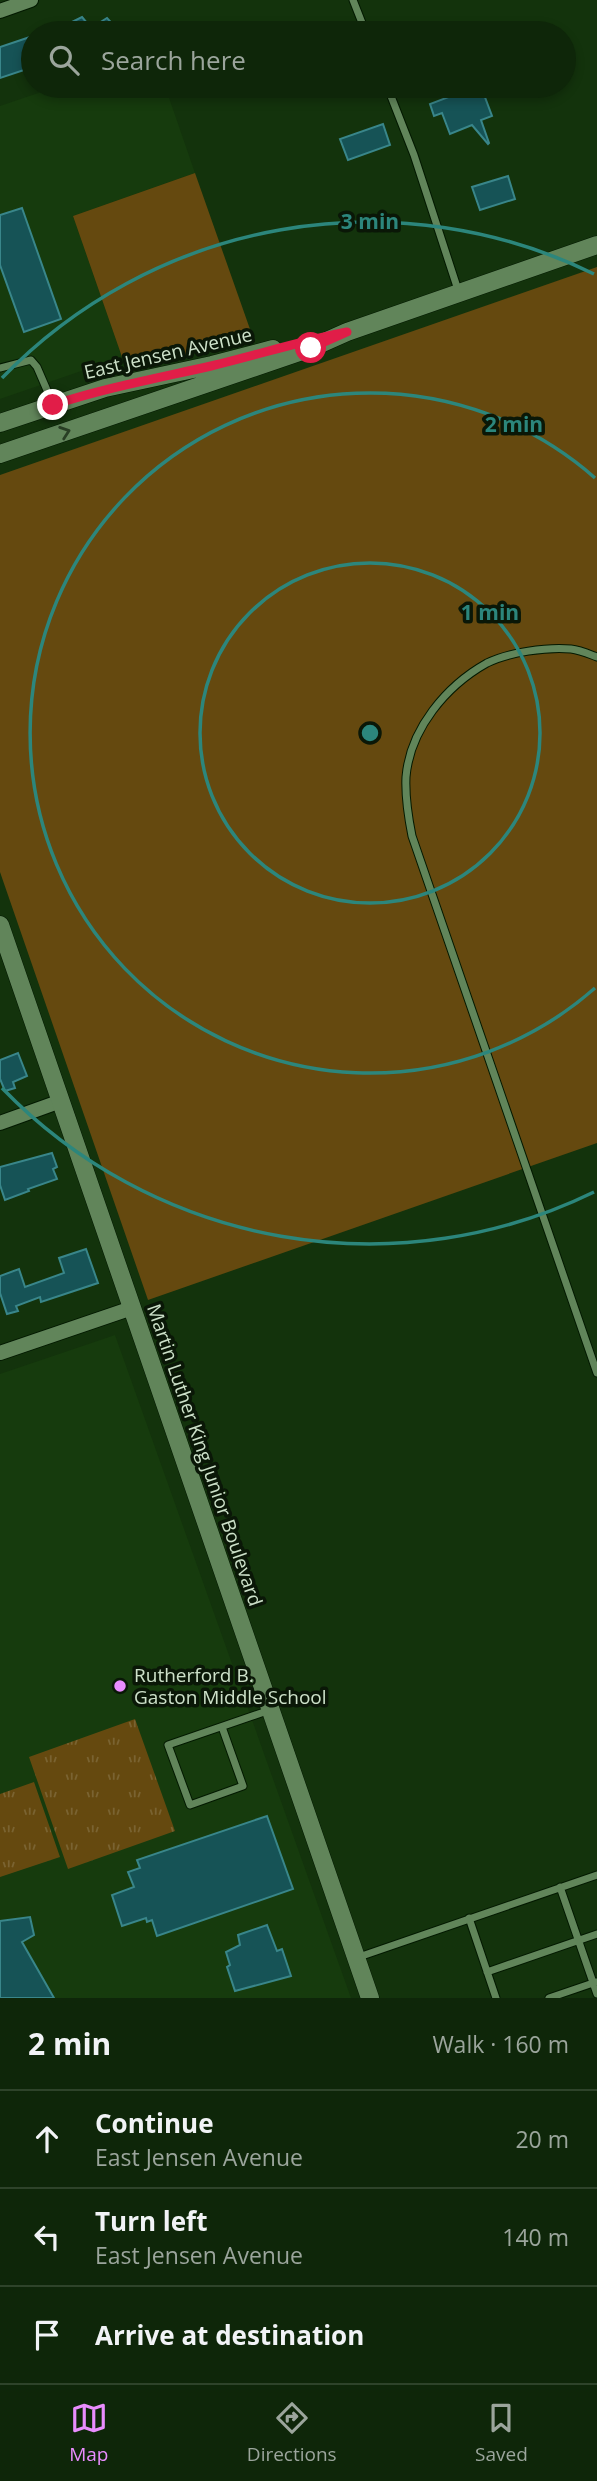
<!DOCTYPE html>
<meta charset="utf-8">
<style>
:root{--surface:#0e2609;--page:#172e12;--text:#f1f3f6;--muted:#9ba59c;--line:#2e432a;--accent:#e98dfe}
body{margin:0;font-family:"Open Sans",sans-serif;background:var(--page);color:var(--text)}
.stop{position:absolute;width:21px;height:21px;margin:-16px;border:5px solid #e11d48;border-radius:50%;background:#fff}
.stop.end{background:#e11d48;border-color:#fff;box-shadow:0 2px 7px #0008}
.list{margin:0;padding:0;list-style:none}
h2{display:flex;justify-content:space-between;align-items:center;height:91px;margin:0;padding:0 28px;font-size:30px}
h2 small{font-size:23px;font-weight:400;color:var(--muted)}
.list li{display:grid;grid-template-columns:46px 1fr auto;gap:21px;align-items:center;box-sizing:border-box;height:98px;padding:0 28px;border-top:2px solid var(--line)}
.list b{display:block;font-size:26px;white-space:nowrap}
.list p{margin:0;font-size:23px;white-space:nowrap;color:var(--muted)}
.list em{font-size:23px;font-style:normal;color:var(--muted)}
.icon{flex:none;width:38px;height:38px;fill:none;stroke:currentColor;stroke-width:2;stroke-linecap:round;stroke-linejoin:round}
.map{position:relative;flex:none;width:597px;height:1998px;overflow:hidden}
.search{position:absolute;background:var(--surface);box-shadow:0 4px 10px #0003;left:21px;right:21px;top:21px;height:77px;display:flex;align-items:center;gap:18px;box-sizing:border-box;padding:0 24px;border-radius:38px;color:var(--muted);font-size:26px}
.sheet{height:385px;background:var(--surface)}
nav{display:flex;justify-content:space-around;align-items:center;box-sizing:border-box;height:98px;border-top:2px solid var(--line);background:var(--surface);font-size:19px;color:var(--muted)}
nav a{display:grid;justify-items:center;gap:4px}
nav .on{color:var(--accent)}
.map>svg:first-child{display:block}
.built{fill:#163b0d}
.green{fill:#65490f}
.park{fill:url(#park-tufts)}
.building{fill:#165356;stroke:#39868a;stroke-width:2}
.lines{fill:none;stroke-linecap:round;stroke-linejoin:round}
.lane-casing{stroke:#031900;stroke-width:9}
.street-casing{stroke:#031900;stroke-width:16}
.secondary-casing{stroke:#031900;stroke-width:19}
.lane{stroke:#61855a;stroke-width:7}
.street{stroke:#61855a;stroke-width:14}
.secondary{stroke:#61855a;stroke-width:18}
.oneway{stroke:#283e24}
.route{stroke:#e11d48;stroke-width:9}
.ring{fill:none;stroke:#2c867c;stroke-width:3.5}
.poi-dot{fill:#e98dfe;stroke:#0a1707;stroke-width:2.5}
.labels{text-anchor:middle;stroke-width:7;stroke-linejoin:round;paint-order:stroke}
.street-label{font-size:19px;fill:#cde1c9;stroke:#0a1707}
.poi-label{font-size:19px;fill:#cde1c9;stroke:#0a1707;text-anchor:start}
.centre{fill:#2c867c;stroke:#0a1707;stroke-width:3.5}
.ring-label{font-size:21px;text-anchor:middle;font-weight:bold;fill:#2c867c;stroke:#0a1707;stroke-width:7;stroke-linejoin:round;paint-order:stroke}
</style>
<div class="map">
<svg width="597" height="1998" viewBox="0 0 597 1998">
<defs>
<pattern id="park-tufts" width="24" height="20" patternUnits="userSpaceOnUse" patternTransform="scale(1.75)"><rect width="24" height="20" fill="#65490f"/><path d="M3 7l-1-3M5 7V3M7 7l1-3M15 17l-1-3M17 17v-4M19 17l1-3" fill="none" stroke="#7a6331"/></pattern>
</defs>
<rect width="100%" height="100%" fill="#13330c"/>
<path class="built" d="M59,86h106l30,87 -122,43 49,141 -122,42v-293z
M115,1335l236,663h-351v-624z"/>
<path class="green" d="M195,173l56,159 -79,28 -50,-3 -49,-141z
M597,267v876l-449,157 -148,-428v-397z"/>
<path class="park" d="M135,1719l40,112 -107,38 -39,-112z
M34,1782l26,75 -60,20v-83z"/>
<path class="building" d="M82,17l9,11 16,-10 14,15h-47l-6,-9z
M33,36v31l-33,11v-31z
M472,88l2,7 9,-3 9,24 -11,4 8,23 -1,1 -16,-19 -22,9 -8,-21 -8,3 -4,-12z
M383,124l7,21 -42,15 -8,-21z
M508,176l7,23 -35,11 -8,-23z
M22,208l39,111 -37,13 -24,-67v-50z
M18,1053l9,23 -14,6 2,6 -10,3 -5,-12v-19z
M52,1153l5,14 -4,2 4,10 -29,10 1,2 -24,9 -5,-15v-18z
M86,1249l12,34 -57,19 -1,-5 -24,9 2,5 -11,3 -7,-21v-17l19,-7 6,18 39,-14 -5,-15z
M267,1816l26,73 -136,47 -5,-16 -5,2 -1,-4 -24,8 -10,-31 22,-8 -6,-15 12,-4 -3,-8z
M30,1917l4,18 -12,7 32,56h-54v-77z
M267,1925l10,26 5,-2 9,27 -56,15 -8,-24 3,-2 -4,-13 14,-7 -2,-10z"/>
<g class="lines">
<g class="lane-casing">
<path id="lane" d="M353,0l13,33
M387,86l27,69 45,138
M0,368l31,-8 6,7 16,37
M597,657c-8,-3 -17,-7 -26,-8 -24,-2 -62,3 -84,14 -41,23 -77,66 -81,114 -1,21 2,39 6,59l185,537
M222,1727l21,59 -53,19 -22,-60 102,-35
M560,1887l37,107
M469,1918l27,80
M356,1958l241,-83
M487,1972l110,-38
M549,1998l47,-16"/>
</g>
<g class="street-casing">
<path id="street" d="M0,11l31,-11
M0,1123l61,-22
M0,1353l132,-45"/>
</g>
<g class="secondary-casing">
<path id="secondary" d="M0,423l105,-35 107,-23 61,-16
M0,454l311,-106 36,-16 250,-87
M0,925l370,1073"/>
</g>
<use href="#lane" class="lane"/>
<use href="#street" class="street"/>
<use href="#secondary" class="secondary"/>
</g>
<defs><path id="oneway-chevron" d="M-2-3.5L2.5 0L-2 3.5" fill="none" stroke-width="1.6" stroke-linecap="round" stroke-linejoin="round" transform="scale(1.75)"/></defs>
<use class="oneway" href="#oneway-chevron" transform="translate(65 432) rotate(-19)"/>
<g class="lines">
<path class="route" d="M53,405c52,-17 105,-27 158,-39 46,-11 90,-25 136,-34l-36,16"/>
</g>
<g class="ring">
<circle cx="370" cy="733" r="170"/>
<path d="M595 988A340 340 0 1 1 595 478"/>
<path d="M594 1192A511 511 0 0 1 2 1088M2 378A511 511 0 0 1 594 274"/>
</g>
<circle class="poi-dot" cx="120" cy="1686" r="7"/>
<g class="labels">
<g class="street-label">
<text transform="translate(168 353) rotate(-13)" y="7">East Jensen Avenue</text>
<text transform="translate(205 1455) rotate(71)" y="7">Martin Luther King Junior Boulevard</text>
</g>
<g class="poi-label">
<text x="134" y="1682">Rutherford B.<tspan x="134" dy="22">Gaston Middle School</tspan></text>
</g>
</g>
<circle cx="370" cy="733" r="10" class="centre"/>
<g class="ring-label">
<text x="370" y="229">3 min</text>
<text x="514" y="432">2 min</text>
<text x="490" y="620">1 min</text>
</g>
</svg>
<div class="stop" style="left:311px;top:348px"></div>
<div class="stop end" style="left:53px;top:405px"></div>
<div class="search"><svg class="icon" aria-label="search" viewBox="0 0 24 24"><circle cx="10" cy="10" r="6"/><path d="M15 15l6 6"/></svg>Search here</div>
</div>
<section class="sheet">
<h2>2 min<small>Walk · 160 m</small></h2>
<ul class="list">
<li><svg class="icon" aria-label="ahead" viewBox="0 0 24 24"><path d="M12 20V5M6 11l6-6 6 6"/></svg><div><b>Continue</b><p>East Jensen Avenue</p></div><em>20 m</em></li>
<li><svg class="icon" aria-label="left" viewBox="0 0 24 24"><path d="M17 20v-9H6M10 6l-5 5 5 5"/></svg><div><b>Turn left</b><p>East Jensen Avenue</p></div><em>140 m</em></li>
<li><svg class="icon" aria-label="arrive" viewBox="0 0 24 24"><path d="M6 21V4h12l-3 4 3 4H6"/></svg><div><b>Arrive at destination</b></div></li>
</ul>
</section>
<nav>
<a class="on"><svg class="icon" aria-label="map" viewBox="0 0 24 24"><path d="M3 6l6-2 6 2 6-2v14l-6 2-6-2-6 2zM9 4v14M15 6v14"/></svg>Map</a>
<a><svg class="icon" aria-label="directions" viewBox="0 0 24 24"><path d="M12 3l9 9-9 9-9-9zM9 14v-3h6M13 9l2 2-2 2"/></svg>Directions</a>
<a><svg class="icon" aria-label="saved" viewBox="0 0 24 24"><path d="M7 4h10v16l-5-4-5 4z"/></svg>Saved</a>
</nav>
